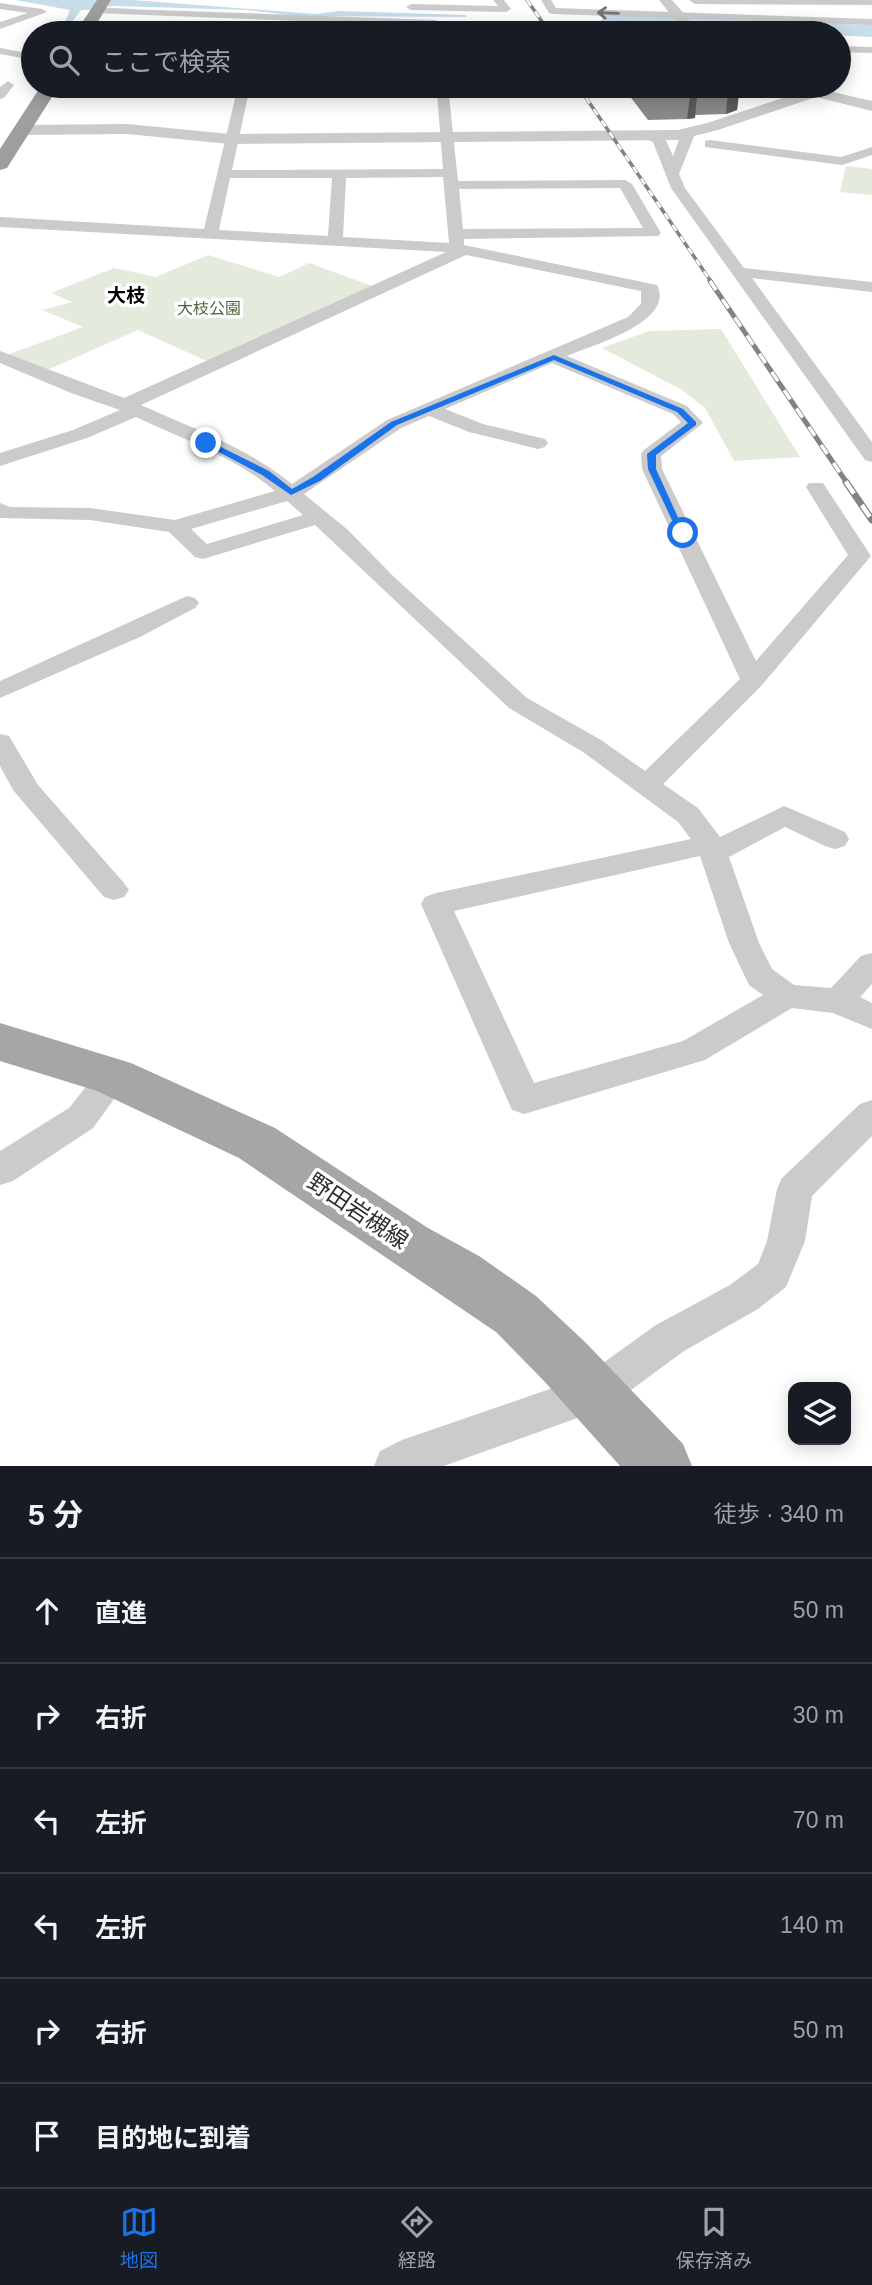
<!DOCTYPE html>
<html lang="ja">
<meta charset="utf-8">
<style>
:root{--surface:#171b24;--page:#242831;--text:#f1f3f6;--muted:#9ea1a6;--line:#363941;--accent:#1a73e8}
body{margin:0;font-family:Helvetica,"Noto Sans JP",sans-serif;background:var(--page);color:var(--text)}
.controls{position:absolute;right:21px;bottom:21px;display:grid;overflow:hidden;border-radius:14px;box-shadow:0 4px 18px #0003}
.controls button{width:63px;height:63px;display:grid;place-items:center;padding:0;border:0;border-bottom:2px solid var(--line);background:var(--surface);color:var(--text);font:35px sans-serif}
.stop{position:absolute;width:21px;height:21px;margin:-16px;border:5px solid #1a73e8;border-radius:50%;background:#fff}
.stop.end{background:#1a73e8;border-color:#fff;box-shadow:0 2px 7px #0008}
.list{margin:0;padding:0;list-style:none}
h2{display:flex;justify-content:space-between;align-items:center;height:91px;margin:0;padding:0 28px;font-size:30px}
h2 small{font-size:23px;font-weight:400;color:var(--muted)}
.list li{display:grid;grid-template-columns:46px 1fr auto;gap:21px;align-items:center;box-sizing:border-box;height:105px;padding:0 28px;border-top:2px solid var(--line)}
.list b{display:block;font-size:26px;white-space:nowrap}
.list em{font-size:23px;font-style:normal;color:var(--muted)}
.icon{flex:none;width:38px;height:38px;fill:none;stroke:currentColor;stroke-width:2;stroke-linecap:round;stroke-linejoin:round}
.map{position:relative;flex:none;width:872px;height:1466px;overflow:hidden}
.search{position:absolute;background:var(--surface);box-shadow:0 4px 18px #0003;left:21px;right:21px;top:21px;height:77px;display:flex;align-items:center;gap:18px;box-sizing:border-box;padding:0 24px;border-radius:38px;color:var(--muted);font-size:26px}
.sheet{height:721px;background:var(--surface)}
nav{display:flex;justify-content:space-around;align-items:center;box-sizing:border-box;height:98px;border-top:2px solid var(--line);background:var(--surface);font-size:19px;color:var(--muted)}
nav a{display:grid;justify-items:center;gap:4px}
nav .on{color:var(--accent)}
.map>svg:first-child{display:block}
.green{fill:#e4ebdc}
.water{fill:#c8ddea}
.lines{fill:none;stroke-linecap:round;stroke-linejoin:round}
.river{fill:#c8ddea;fill-rule:evenodd}
.minor{fill:#cbcbcb;fill-rule:evenodd}
.tertiary{fill:#cbcbcb;fill-rule:evenodd}
.primary{fill:#a6a6a6;fill-rule:evenodd}
.trunk{fill:#9e9e9e;fill-rule:evenodd}
.rail-far2-casing{stroke:#838383;stroke-width:3.5}
.rail-far1-casing{stroke:#838383;stroke-width:5}
.rail-casing{stroke:#838383;stroke-width:7}
.rail-far2{stroke:#fff;stroke-width:2.5;stroke-dasharray:7;stroke-linecap:butt}
.rail-far1{stroke:#fff;stroke-width:3.5;stroke-dasharray:11;stroke-linecap:butt}
.rail{stroke:#fff;stroke-width:4.5;stroke-dasharray:14;stroke-linecap:butt}
.wall{fill:#8a8a8a}
.shaded-wall{fill:#5b5b5b}
.building{fill:#151515;stroke:#5b5b5b;stroke-width:2}
.oneway{stroke:#757575}
.route{fill:#1a73e8}
.labels{text-anchor:middle;stroke-width:7;stroke-linejoin:round;paint-order:stroke}
.far-park-label{font-size:16px;fill:#50683d;stroke:#fff}
.far-quarter-label{font-size:19px;font-weight:bold;fill:#000;stroke:#fff}
.near-street-label{font-size:23px;fill:#2e2e2e;stroke:#fff}
</style>
<div class="map">
<svg width="872" height="1466" viewBox="0 0 872 1466">
<rect width="100%" height="100%" fill="#fff"/>
<path class="green" d="M846,166l26,3v26l-32,-3z
M208,255l71,22 30,-14 66,24 -166,75 -71,-32 -93,41 -38,-16 76,-28 -41,-17 30,-8 -21,-9 63,-25 42,9z
M721,329l79,128 -66,4 -29,-53 -23,-18 -80,-42 47,-17z"/>
<path class="water" d="M15,0h118l182,14 24,-3 127,4 1,2 -168,-1 -51,-6 -135,-4 -19,1 42,2 -55,1 -17,23h-4l10,-23z"/>
<g class="lines">
<path class="river" d="M610,15l262,10v12l-269,-12 -2,-4 2,-4z"/>
<path class="minor" d="M493,0h11l7,9 -5,3 -95,-2 -5,-3 5,-3 87,2z
M541,0h10l5,8 316,11v6l-319,-11 -4,-1z
M0,3l42,6 5,3 -47,17v-7l28,-9 -28,-4z
M98,8l338,12 5,3 1,10h-10l-1,-7 -337,-13 -1,-2z
M839,46l33,1v6l-33,-1z
M0,48l33,6v6l-33,-6z
M8,81l6,4 -10,13 -4,1v-12z
M238,86h12v2l198,-2 10,95 167,-1 7,4 29,49 -3,3 -194,3v6l193,40c19,37 -66,61 -90,71l120,50 16,17 -42,33 1,13 94,192 92,-106 -42,-68 3,-4h14l48,73 -109,129 -99,99 35,24 22,29 64,-31 61,26 4,7 -4,7 -10,3 -10,-3 -40,-19 -56,30 30,86 13,26 22,16 37,3 30,-32 11,-3v31l-12,13 12,6v26l-39,-16 -41,-5 -87,52 -181,54 -12,-4 -91,-206 4,-7 11,-4 255,-54 -13,-17 -95,-70 -74,-44 -194,-183 -112,34 -8,-2 -26,-25 -79,-12 -90,-2v-15l10,4 80,1 85,12 100,-29c-40,-34 -92,-52 -139,-74l-49,21 -87,28v-13l73,-23 47,-20 -49,-17 -71,-30v-12l124,47 322,-146 -446,-25v-10l204,12zM437,94l6,75 -211,1 16,-74zM443,177l6,66 -106,-6 3,-59zM230,178h102l-4,58 -109,-6zM620,188l23,40 -180,1 -4,-40zM466,255l175,36v13l-13,13 -241,103 -95,64c-44,-36 -100,-56 -151,-79zM552,363l121,51 8,8 -37,28 -3,4 1,15 98,210 -95,92 -44,-31 -74,-42 -133,-121 -46,-47 -44,-36 97,-66 28,-12 40,16 69,17 7,-2 3,-4 -3,-4 -62,-15 -38,-15zM287,501l16,14 -96,29 -16,-15zM700,856l29,87 20,42 14,10 -80,46 -149,42 -80,-172z
M688,130l7,4 -16,40 6,14 59,80 128,14v10l-120,-14 120,164v20l-7,-2 -194,-272 -18,-46 -15,-7 7,-4 19,5 9,20 8,-22z
M710,140l131,17 31,-10v8l-30,10 -137,-18v-6z
M187,596l8,2 4,5 -4,5 -55,29 -140,61v-17z
M0,734l9,2 29,49 86,98 5,7 -5,7 -10,3 -10,-3 -91,-107 -13,-24z
M113,1064l12,4 5,9 -37,51 -80,53 -13,4v-34l69,-43 32,-40z
M872,1100v36l-60,60 -7,45 -19,46 -28,22 -74,42 -76,56 -164,59h-70l6,-15 22,-11 180,-62 74,-53 74,-40 28,-21 9,-23 10,-52 5,-11 78,-74z"/>
<path class="tertiary" d="M659,0h13l29,33h-15z
M689,0h183v5l-177,-1z
M786,86h21l65,15v10l-56,-14 -98,33 -40,10 -448,4 -103,-10 -105,1 -8,-5 8,-5 105,-1 103,10 448,-4 29,-7 91,-30 -10,-3z"/>
<path class="primary" d="M0,1023l131,40 144,65 153,100 51,28 57,40 50,47 97,101 9,22h-72l-76,-85 -48,-49 -257,-174 -142,-67 -97,-30z"/>
<path class="trunk" d="M97,0h14l-20,33h-16z
M41,86h18l-52,82 -7,2v-21z"/>
<g class="rail-far2-casing">
<path id="rail-far2" d="M527,0l23,33
M578,86l134,197"/>
</g>
<g class="rail-far1-casing">
<path id="rail-far1" d="M710,281l137,202"/>
</g>
<g class="rail-casing">
<path id="rail" d="M846,482l26,38"/>
</g>
<use href="#rail-far2" class="rail-far2"/>
<use href="#rail-far1" class="rail-far1"/>
<use href="#rail" class="rail"/>
</g>
<path class="wall" d="M622,86h117l-2,24 -11,4 -31,1v3l-8,1 -39,1z"/>
<path class="shaded-wall" d="M740,87l-3,23 -11,4 2,-23z
M697,95l-2,23 -8,1 3,-23z"/>
<path class="building" d="M642,86h97l1,1 -12,4 -33,1 2,3 -7,1 -40,1z"/>
<defs><path id="oneway-shaft" d="M-6 0H5M1.5-3L5.5 0L1.5 3" fill="none" stroke-width="1.6" stroke-linecap="round" stroke-linejoin="round" transform="scale(1.75)"/></defs>
<use class="oneway" href="#oneway-shaft" transform="translate(608 13) rotate(-178)"/>
<path class="route" d="M554,355l129,54 13,13v3l-40,30v14l30,66 -8,-2 -30,-64 -1,-15 41,-31 -11,-11 -123,-52 -157,65 -77,56 -29,14 -29,-20 -60,-32 7,-2 60,30 23,18 21,-12 78,-55z"/>
<g class="labels">
<g class="far-park-label">
<text x="209" y="314">大枝公園</text>
</g>
<g class="far-quarter-label">
<text x="126" y="302">大枝</text>
</g>
<g class="near-street-label">
<text transform="translate(358 1211) rotate(34)" y="8">野田岩槻線</text>
</g>
</g>
</svg>
<div class="controls">
<button><svg class="icon" aria-label="layers" viewBox="0 0 24 24"><path d="M12 4l9 5-9 5-9-5zM3 14l9 5 9-5"/></svg></button>
</div>
<div class="stop" style="left:683px;top:533px"></div>
<div class="stop end" style="left:206px;top:443px"></div>
<div class="search"><svg class="icon" aria-label="search" viewBox="0 0 24 24"><circle cx="10" cy="10" r="6"/><path d="M15 15l6 6"/></svg>ここで検索</div>
</div>
<section class="sheet">
<h2>5 分<small>徒歩 · 340 m</small></h2>
<ul class="list">
<li><svg class="icon" aria-label="ahead" viewBox="0 0 24 24"><path d="M12 20V5M6 11l6-6 6 6"/></svg><div><b>直進</b></div><em>50 m</em></li>
<li><svg class="icon" aria-label="right" viewBox="0 0 24 24"><path d="M7 20v-9h11M14 6l5 5-5 5"/></svg><div><b>右折</b></div><em>30 m</em></li>
<li><svg class="icon" aria-label="left" viewBox="0 0 24 24"><path d="M17 20v-9H6M10 6l-5 5 5 5"/></svg><div><b>左折</b></div><em>70 m</em></li>
<li><svg class="icon" aria-label="left" viewBox="0 0 24 24"><path d="M17 20v-9H6M10 6l-5 5 5 5"/></svg><div><b>左折</b></div><em>140 m</em></li>
<li><svg class="icon" aria-label="right" viewBox="0 0 24 24"><path d="M7 20v-9h11M14 6l5 5-5 5"/></svg><div><b>右折</b></div><em>50 m</em></li>
<li><svg class="icon" aria-label="arrive" viewBox="0 0 24 24"><path d="M6 21V4h12l-3 4 3 4H6"/></svg><div><b>目的地に到着</b></div></li>
</ul>
</section>
<nav>
<a class="on"><svg class="icon" aria-label="map" viewBox="0 0 24 24"><path d="M3 6l6-2 6 2 6-2v14l-6 2-6-2-6 2zM9 4v14M15 6v14"/></svg>地図</a>
<a><svg class="icon" aria-label="directions" viewBox="0 0 24 24"><path d="M12 3l9 9-9 9-9-9zM9 14v-3h6M13 9l2 2-2 2"/></svg>経路</a>
<a><svg class="icon" aria-label="saved" viewBox="0 0 24 24"><path d="M7 4h10v16l-5-4-5 4z"/></svg>保存済み</a>
</nav>
